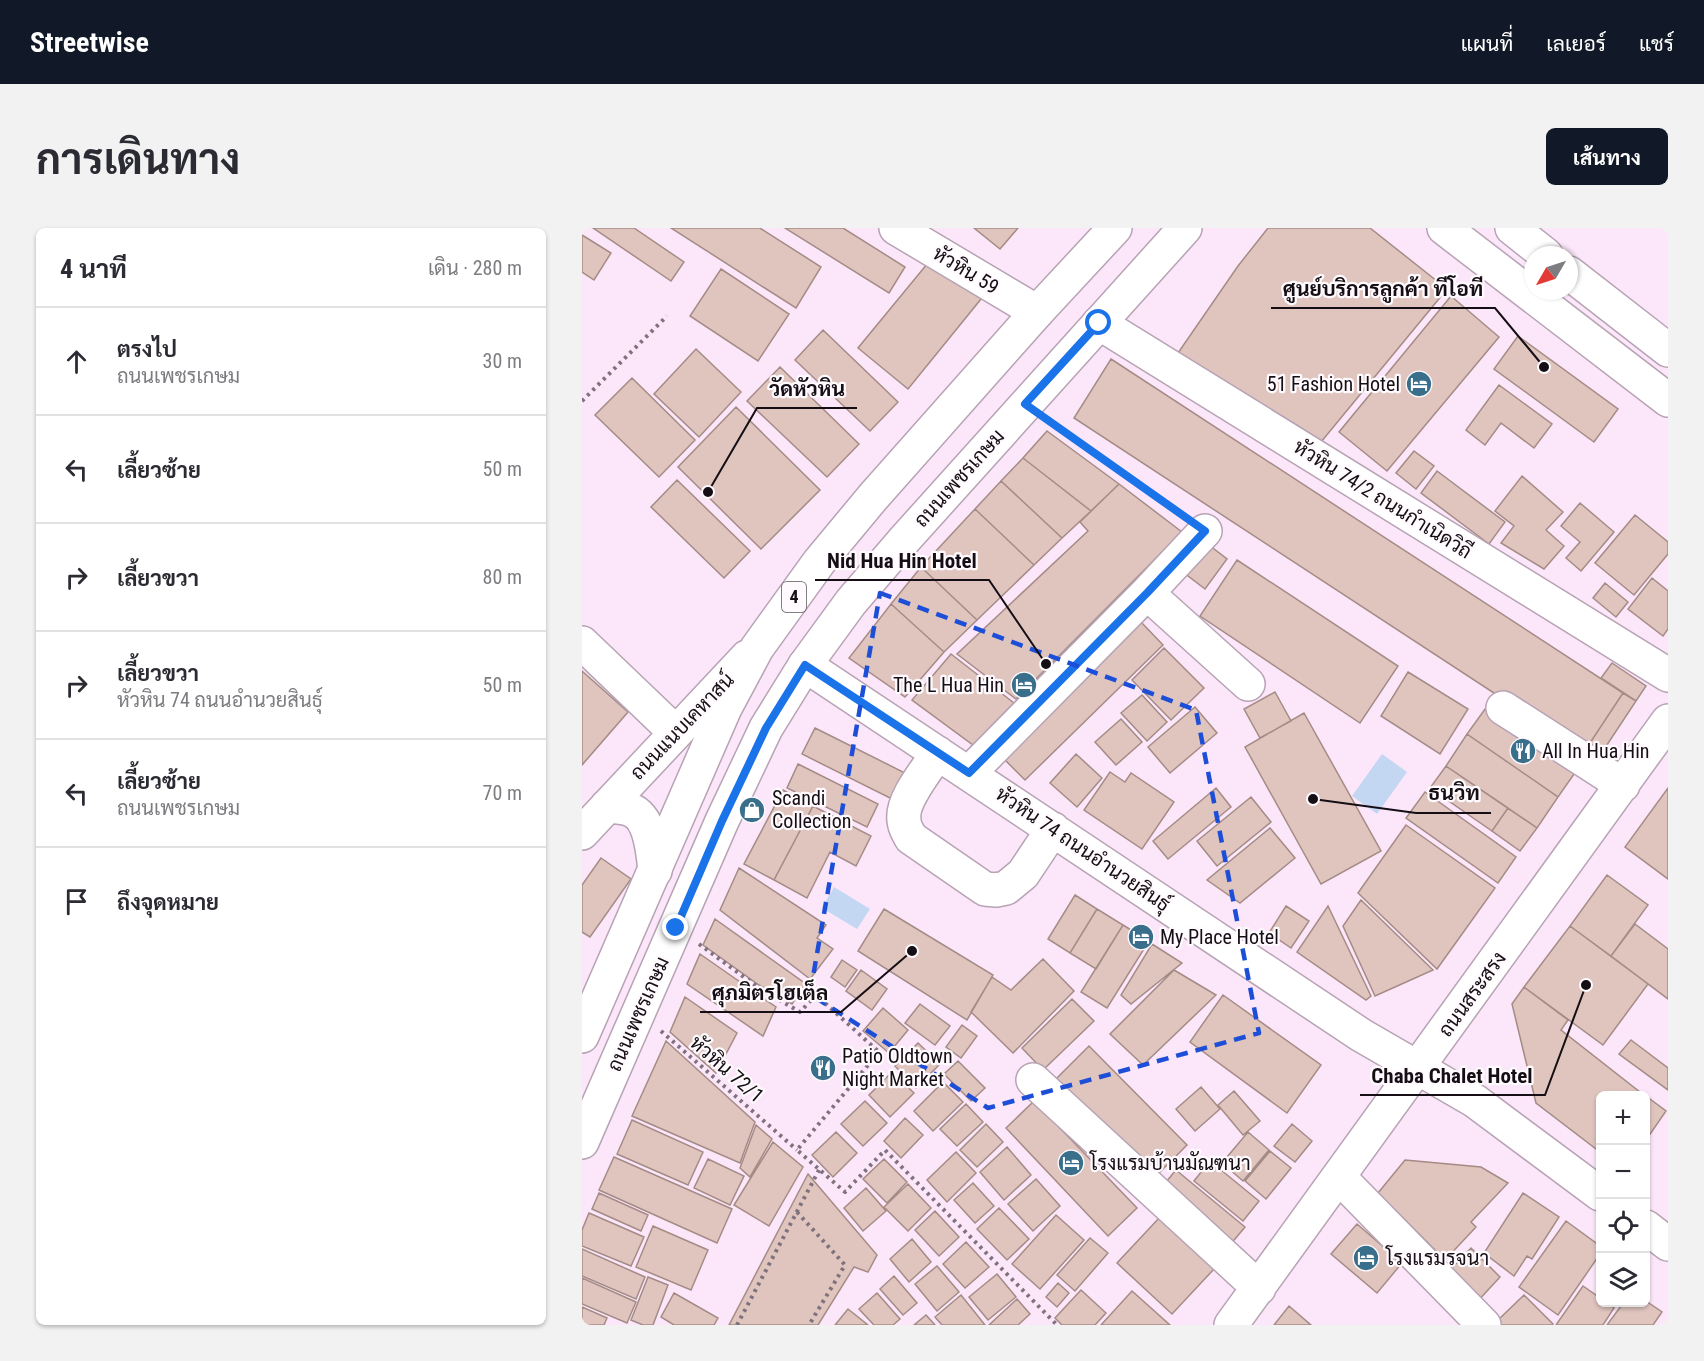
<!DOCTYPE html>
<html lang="th">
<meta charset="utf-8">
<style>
:root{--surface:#fff;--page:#f2f2f3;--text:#2b2b33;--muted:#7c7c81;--line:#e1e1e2;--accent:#111827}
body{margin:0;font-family:"Roboto Condensed",Sarabun,sans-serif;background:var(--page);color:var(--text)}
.controls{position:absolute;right:18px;bottom:18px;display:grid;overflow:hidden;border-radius:9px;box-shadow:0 2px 4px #0004}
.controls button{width:54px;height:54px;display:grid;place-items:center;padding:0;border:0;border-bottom:2px solid var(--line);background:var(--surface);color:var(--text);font:30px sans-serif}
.compass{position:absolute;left:942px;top:18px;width:54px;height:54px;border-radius:50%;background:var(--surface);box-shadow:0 2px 4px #0004;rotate:231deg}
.stop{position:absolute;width:18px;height:18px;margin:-14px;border:4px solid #1a73e8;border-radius:50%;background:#fff}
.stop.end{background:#1a73e8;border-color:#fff;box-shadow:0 2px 6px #0008}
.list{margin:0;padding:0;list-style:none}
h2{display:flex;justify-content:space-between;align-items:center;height:78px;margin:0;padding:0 24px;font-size:26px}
h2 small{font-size:20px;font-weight:400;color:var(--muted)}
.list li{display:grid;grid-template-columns:39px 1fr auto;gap:18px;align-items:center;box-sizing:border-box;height:108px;padding:0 24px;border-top:2px solid var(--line)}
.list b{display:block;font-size:22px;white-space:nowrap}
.list p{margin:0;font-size:20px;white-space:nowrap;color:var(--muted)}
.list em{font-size:20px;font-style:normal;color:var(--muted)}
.icon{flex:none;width:33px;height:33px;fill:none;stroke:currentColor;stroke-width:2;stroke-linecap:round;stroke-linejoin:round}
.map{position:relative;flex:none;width:1086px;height:1097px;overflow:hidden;border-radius:9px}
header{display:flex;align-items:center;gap:36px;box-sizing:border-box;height:84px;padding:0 30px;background:var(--accent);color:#fff}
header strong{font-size:28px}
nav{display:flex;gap:33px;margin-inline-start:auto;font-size:21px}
.intro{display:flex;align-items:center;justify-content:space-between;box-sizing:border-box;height:144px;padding:0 36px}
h1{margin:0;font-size:42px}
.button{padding:15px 27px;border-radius:9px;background:var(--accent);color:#fff;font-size:21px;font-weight:700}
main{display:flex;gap:36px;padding:0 36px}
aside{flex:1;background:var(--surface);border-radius:9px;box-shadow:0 2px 4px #0004}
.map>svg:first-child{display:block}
.water{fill:#c4d7f2}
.building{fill:#e0c5bf;stroke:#a58b86;stroke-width:1.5}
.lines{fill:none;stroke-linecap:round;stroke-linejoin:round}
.minor-casing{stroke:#b7a3b4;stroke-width:36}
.major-casing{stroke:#b7a3b4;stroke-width:36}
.path{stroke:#7f727d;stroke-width:4;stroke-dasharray:3 4.5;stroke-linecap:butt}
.minor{stroke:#fff;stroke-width:33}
.major{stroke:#fff;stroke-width:33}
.route{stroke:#1a73e8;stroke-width:8}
.marked{fill:none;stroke:#1d4ed8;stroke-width:4.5;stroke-dasharray:12 8;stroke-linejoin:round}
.labels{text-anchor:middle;stroke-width:4.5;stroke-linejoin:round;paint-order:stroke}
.shield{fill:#fefafd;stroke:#5b555a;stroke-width:1.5}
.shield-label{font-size:18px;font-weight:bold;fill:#150e14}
.street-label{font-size:20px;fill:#150e14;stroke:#fefafd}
.poi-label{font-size:20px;fill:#150e14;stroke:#fefafd;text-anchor:start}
.leader{fill:none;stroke:#150e14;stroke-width:2}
.callout-dot{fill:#150e14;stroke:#fefafd;stroke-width:2}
.callout-label{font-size:21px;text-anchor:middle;font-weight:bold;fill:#150e14;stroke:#fefafd;stroke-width:4.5;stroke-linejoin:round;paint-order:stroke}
</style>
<header>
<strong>Streetwise</strong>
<nav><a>แผนที่</a><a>เลเยอร์</a><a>แชร์</a></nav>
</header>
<div class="intro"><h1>การเดินทาง</h1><a class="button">เส้นทาง</a></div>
<main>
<aside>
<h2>4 นาที<small>เดิน · 280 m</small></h2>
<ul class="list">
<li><svg class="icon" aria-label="ahead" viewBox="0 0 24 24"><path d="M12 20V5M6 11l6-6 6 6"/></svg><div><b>ตรงไป</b><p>ถนนเพชรเกษม</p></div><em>30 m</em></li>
<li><svg class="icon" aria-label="left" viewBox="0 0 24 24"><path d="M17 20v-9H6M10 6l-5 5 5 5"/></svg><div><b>เลี้ยวซ้าย</b></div><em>50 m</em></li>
<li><svg class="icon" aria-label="right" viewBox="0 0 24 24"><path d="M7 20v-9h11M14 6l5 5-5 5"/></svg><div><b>เลี้ยวขวา</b></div><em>80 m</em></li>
<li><svg class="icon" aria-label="right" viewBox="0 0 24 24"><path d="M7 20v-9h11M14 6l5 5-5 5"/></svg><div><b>เลี้ยวขวา</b><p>หัวหิน 74 ถนนอำนวยสินธุ์</p></div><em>50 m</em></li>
<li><svg class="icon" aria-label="left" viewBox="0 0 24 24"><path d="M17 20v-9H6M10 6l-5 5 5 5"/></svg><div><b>เลี้ยวซ้าย</b><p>ถนนเพชรเกษม</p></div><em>70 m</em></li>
<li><svg class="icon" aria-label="arrive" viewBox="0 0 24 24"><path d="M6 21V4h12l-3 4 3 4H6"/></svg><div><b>ถึงจุดหมาย</b></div></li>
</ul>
</aside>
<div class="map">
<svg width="1086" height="1097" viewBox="0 0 1086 1097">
<rect width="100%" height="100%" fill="#fbe7f9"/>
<path class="water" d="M800,526l25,18 -30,42 -25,-18z
M252,659l36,22 -13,20 -35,-21z"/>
<path class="building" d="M11,0h41l50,34 -13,19z
M89,0h89l61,39 -25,41z
M203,0h58l62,39 -16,26z
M392,0h44l-18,21z
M686,0h102l77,61 -126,153 -143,-89 60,-87z
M0,7l29,18 -17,27 -12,-8z
M350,30l49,41 -73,90 -50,-41z
M139,41l68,45 -31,47 -68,-45z
M869,68l48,41 -112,134 -48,-39z
M241,102l75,72 -28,29 -75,-71z
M936,108l100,73 -24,33 -100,-73z
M114,121l45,43 -42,45 -45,-43z
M529,131l512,334 -39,59 -510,-334z
M198,139l79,77 -32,33 -80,-76z
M50,150l63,62 -36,37 -64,-62z
M917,157l53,39 -18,24 -33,-25 -16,22 -19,-15z
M154,179l84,83 -59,59 -83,-82z
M465,203l72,53 -28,27 -68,-53z
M832,223l20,15 -18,23 -20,-16z
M441,230l68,53 -29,27 -61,-57z
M855,243l68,51 -16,22 -68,-51z
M940,248l41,36 -17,18 18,16 -20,23 -43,-26 13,-17 -19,-15z
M95,252l73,71 -26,27 -73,-71z
M419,253l61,57 -28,27 -59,-56z
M537,256l63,48 -166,167 -59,-45 131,-123 -8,-9z
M998,275l34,29 -33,39 -15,-13 14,-16 -19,-16z
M393,281l59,56 -57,55 -56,-53z
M1053,287l33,27v12l-34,41 -39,-32z
M623,314l22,17 -22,30 -22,-17z
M655,332l161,106 -38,57 -160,-107z
M339,339l56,53 -33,32 -53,-48z
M1070,350l16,13v38l-5,7 -35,-27z
M1023,355l23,19 -12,15 -23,-19z
M309,376l53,48 -39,45 -56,-39z
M559,394l22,23 -138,135 -22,-22z
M582,420l40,40 -33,32 -39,-40z
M369,426l63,49 -41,42 -61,-45z
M1030,435l34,23 -10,15 -35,-23z
M0,443l46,41 -46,53z
M826,444l60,37 -28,45 -59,-38z
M693,464l16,29 -31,17 -16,-29z
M1041,465l13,8 -39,59 -13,-8z
M560,467l25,27 -20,19 -26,-28z
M906,477l91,62 -21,30 -91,-63z
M613,479l22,26 -47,40 -22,-26z
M722,485l77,138 -60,33 -76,-137z
M539,491l21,23 -26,23 -21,-23z
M233,500l90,45 -13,26 -90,-45z
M885,506l91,63 -21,31 -91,-62z
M494,526l26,24 -25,29 -27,-24z
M216,536l80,40 -11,23 -80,-39z
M864,538l62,42 -16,23 -62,-43z
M528,544l15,10 6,-9 43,29 -32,47 -58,-39z
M634,560l15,19 -63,52 -15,-18z
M1086,560v91l-43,-32z
M201,562l30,16 -39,74 -30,-16z
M843,564l91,65 -18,26 -92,-65z
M669,569l20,25 -54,44 -20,-25z
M231,578l58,30 -15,30 -26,-14 -23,46 -33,-18z
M926,580l29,20 -17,23 -28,-20z
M824,597l89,63 -58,81 -79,-76z
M688,600l25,30 -55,45 -33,-23z
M19,630l30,21 -41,58 -8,-5v-47z
M157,640l87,57 -9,13 16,11 -23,30 -90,-69z
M1025,647l41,30 -37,51 -41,-30z
M493,667l22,14 -27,44 -22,-14z
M779,672l72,70 -58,26 -32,-70z
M704,678l23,15 -18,27 -22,-15z
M746,678l43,90 -5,4 -69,-48z
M302,681l109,66 -26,45 -109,-69z
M515,681l26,16 -27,44 -26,-16z
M133,691l91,65 -14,20 -33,-19 -56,-40z
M1053,696l33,25v50l-57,-43z
M541,697l26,16 -42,67 -26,-16z
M988,698l78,58 -45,61 -79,-58z
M570,716l30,19 -51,41 -10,-9z
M118,726l76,53 -13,29 -76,-52z
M461,731l31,32 -61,62 -42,-41 21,-35 19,13z
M260,732l15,10 -12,17 -14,-10z
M279,742l26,19 -15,21 -26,-19z
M592,742l42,25 -73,70 -33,-31z
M942,759l44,33 -7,10 84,66h-45v56l-64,-49 -24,-99z
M641,767l98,70 -34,48 -97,-71z
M103,769l52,36 -21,40 -46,-41z
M490,771l22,22 -51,49 -21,-22z
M338,776l30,22 -15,19 -30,-22z
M301,780l25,22 -19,23 -26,-22z
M380,797l15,11 -16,22 -15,-11z
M1049,812l37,28v22l-49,-36z
M84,813l89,81 -15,41 -108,-47z
M336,815l22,21 -24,24 -21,-22z
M507,818l98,99 -34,34 -98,-99z
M376,833l27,27 -14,13 -27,-27z
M310,844l22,21 -24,24 -21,-22z
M361,854l20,20 -30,29 -19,-20z
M619,859l19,22 -25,22 -19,-22z
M652,863l26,30 -17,14 -25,-30z
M1064,868l20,15 -20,29z
M283,873l22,22 -24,23 -22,-22z
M452,873l103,107 -29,28 -102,-108z
M384,876l17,18 -26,24 -17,-17z
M323,890l18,17 -22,23 -17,-17z
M50,892l71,32 -15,33 -71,-31z
M404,896l17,18 -26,25 -17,-17z
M710,896l20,17 -17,21 -21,-16z
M174,897l16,14 -22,38 -10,-9z
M254,904l21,21 -24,24 -21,-22z
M666,904l21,18 -26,31 -21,-18z
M191,914l30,25 -34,59 -35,-21z
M425,919l24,28 -27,25 -24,-28z
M688,923l21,17 -25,31 -21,-18z
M374,924l20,21 -29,29 -20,-22z
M32,929l118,52 -15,34 -118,-53z
M126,931l36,17 -14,29 -36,-17z
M302,931l23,23 -20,21 -24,-24z
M823,932l76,7 27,16 -37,39 5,5 -31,33 -67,-67z
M628,933l49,40 -16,20 -49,-40z
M594,942l69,57 -15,18 -69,-57z
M226,946l69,81 -9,17 -14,-5 -36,58h-89z
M454,951l24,27 -27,25 -25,-27z
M391,955l21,23 -19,17 -21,-23z
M326,956l23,24 -23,23 -24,-24z
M284,960l20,23 -23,20 -19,-23z
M17,965l49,22 -7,16 -49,-22z
M941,965l36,24 -27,42 -5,-3 -13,20 -30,-23z
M417,980l30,31 -22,21 -30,-31z
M353,983l24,26 -20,19 -24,-26z
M7,985l55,24 -13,29 -49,-20v-16z
M474,987l28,25 -44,49 -28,-25z
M578,989l54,52 -42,45 -55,-51z
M984,993l34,25v8l-42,61 -39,-28z
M775,996l45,39 -25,30 -46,-39z
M71,998l55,24 -17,40 -55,-23z
M508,1010l18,15 -33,38 -18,-16z
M330,1011l19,23 -22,20 -19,-23z
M384,1014l23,25 -24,21 -22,-24z
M889,1020l29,29 -24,26 -30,-29z
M0,1021l63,28 -9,22 -54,-23z
M355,1038l22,26 -22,19 -22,-27z
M415,1046l19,23 -28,23 -19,-23z
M312,1048l23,27 -14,12 -23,-26z
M66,1049l20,8 -15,40h-10l-12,-5z
M0,1050l54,24 -9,21 -45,-19z
M476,1055l11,10 -12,14 -11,-10z
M1001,1058l17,12v4h7l7,6 -11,17h-47z
M499,1062l25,23 -11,12h-33l-7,-7z
M550,1063l38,34h-69z
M92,1065l44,25 -4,7h-40l-13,-8z
M295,1065l23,26 -7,6h-19l-15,-16z
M379,1067l24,30h-43l-7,-8z
M942,1067l29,29 -1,1h-51l-4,-4z
M435,1071l13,15 -12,11h-29z
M1064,1073l16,11 -9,13h-46l17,-23h22z
M707,1078l22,19h-37z
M0,1079l25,11 -3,7h-22z
M266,1081l20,16h-33z
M344,1087l9,10h-21z"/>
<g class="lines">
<g class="minor-casing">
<path id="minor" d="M314,0l141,84
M862,0l224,172
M930,0l34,27
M987,45l99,77
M517,95l569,352
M565,365l101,91
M0,415l93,89
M223,437l556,370 114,66 125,93
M921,480l120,77
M356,525c-11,17 -37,47 -34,67 0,7 4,12 7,18l74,51 11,1 10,-2 17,-14 30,-45
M387,545l178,-180 58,-62
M25,578c7,1 17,1 24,4 20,8 22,43 24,61
M0,605l165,-176
M451,852l226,208
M757,949l145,148
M1064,999l22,17
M649,1097l437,-604"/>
</g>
<g class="major-casing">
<path id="major" d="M0,808l143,-328 32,-60 62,-86 54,-65 164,-185 78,-84
M0,914l140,-321 44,-93 39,-63 46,-63 54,-63 280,-311"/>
</g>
<path class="path" d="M0,173l85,-85
M469,194l131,93
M117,716l60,44 41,24 16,-17 63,57 -82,98 48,42 40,-42 172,175
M79,803l136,119
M215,984l48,53 -36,60
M155,1097l82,-155"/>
<use href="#minor" class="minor"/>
<use href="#major" class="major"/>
</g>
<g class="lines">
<path class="route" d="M94,700l46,-107 44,-93 39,-63 164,108 178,-180 58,-62 -180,-127 74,-81"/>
</g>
<path class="marked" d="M298,365l316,117 63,323 -271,75 -178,-114z"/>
<defs>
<g id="hotel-disc" transform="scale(1.35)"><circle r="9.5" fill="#396f8b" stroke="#fefafd"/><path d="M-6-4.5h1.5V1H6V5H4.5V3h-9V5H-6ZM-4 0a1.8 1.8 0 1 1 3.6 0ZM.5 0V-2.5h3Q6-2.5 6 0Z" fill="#fff"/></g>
<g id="restaurant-disc" transform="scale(1.35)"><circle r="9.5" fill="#396f8b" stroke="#fefafd"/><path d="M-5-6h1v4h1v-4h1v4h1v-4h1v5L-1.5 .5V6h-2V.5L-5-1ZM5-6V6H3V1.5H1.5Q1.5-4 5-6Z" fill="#fff"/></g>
<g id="shop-disc" transform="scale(1.35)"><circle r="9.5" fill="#396f8b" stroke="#fefafd"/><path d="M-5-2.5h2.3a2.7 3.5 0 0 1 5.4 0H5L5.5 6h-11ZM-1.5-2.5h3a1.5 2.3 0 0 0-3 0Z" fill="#fff"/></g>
</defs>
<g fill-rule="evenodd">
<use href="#hotel-disc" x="837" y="156"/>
<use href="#hotel-disc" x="442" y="457"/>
<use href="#restaurant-disc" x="941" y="523"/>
<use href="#shop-disc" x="170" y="582"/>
<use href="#hotel-disc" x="559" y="709"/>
<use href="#restaurant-disc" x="241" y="840"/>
<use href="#hotel-disc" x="489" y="935"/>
<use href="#hotel-disc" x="784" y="1030"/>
</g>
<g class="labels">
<rect class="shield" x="200" y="354" width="24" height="30" rx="4.5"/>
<g class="shield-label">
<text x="212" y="375">4</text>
</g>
<g class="street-label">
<text transform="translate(384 42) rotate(31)" y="7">หัวหิน 59</text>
<text transform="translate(377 250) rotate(-48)" y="7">ถนนเพชรเกษม</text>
<text transform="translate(801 271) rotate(32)" y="7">หัวหิน 74/2 ถนนกำเนิดวิถี</text>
<text transform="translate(100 498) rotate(-46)" y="7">ถนนแนบเคหาสน์</text>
<text transform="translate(501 621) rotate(34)" y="7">หัวหิน 74 ถนนอำนวยสินธุ์</text>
<text transform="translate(890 766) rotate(-54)" y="7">ถนนสระสรง</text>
<text transform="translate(56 786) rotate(-66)" y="7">ถนนเพชรเกษม</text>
<text transform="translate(145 841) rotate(41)" y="7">หัวหิน 72/1</text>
</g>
<g class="poi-label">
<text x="818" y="163" text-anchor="end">51 Fashion Hotel</text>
<text x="422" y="464" text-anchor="end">The L Hua Hin</text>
<text x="960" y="530">All In Hua Hin</text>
<text x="190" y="577">Scandi<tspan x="190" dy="23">Collection</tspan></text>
<text x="578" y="716">My Place Hotel</text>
<text x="260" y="835">Patio Oldtown<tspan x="260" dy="23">Night Market</tspan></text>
<text x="508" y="942">โรงแรมบ้านมัณฑนา</text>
<text x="804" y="1037">โรงแรมรจนา</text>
</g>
</g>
<path class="leader" d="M962 139L913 80H689M126 264L175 180H275M464 436L407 352H233M731 571L834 585H909M330 723L259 784H118M1004 757L963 867H778"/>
<g class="callout-dot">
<circle cx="962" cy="139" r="6"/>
<circle cx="126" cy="264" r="6"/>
<circle cx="464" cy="436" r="6"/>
<circle cx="731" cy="571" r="6"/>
<circle cx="330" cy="723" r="6"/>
<circle cx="1004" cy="757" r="6"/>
</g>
<g class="callout-label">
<text x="801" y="68">ศูนย์บริการลูกค้า ทีโอที</text>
<text x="225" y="168">วัดหัวหิน</text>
<text x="320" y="340">Nid Hua Hin Hotel</text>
<text x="872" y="572">ธนวิท</text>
<text x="188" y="772">ศุภมิตรโฮเต็ล</text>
<text x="870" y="855">Chaba Chalet Hotel</text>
</g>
</svg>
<div class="controls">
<button>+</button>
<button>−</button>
<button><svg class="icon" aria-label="locate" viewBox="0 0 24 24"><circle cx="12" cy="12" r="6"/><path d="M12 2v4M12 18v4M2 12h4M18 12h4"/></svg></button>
<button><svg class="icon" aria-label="layers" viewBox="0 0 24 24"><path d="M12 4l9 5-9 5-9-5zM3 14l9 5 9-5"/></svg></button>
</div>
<svg class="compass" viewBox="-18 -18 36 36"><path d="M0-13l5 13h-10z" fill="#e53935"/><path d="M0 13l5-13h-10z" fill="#7c7c81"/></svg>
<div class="stop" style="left:517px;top:95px"></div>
<div class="stop end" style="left:94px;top:700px"></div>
</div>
</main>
